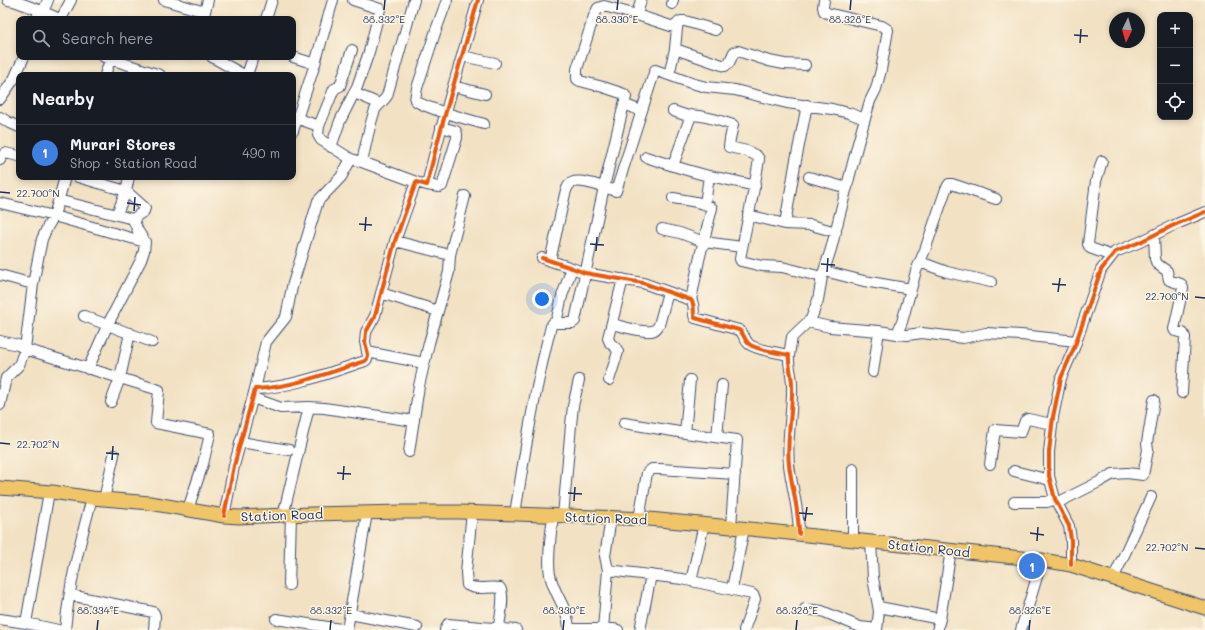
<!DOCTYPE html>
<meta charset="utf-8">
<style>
:root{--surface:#171b24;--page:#242831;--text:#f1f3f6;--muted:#9ea1a6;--line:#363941;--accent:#7c3aed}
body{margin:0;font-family:Mali,sans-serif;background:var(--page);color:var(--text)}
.controls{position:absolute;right:12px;top:12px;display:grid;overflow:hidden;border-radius:8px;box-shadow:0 2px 6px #0003}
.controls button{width:36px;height:36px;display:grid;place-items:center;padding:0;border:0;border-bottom:1px solid var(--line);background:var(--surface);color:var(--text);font:20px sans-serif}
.compass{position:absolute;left:1109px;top:12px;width:36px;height:36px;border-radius:50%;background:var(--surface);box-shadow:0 2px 6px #0003;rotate:185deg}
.you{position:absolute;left:542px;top:299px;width:14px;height:14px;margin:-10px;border:3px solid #fff;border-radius:50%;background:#1a73e8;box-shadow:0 0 0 6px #1a73e833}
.badge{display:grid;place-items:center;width:26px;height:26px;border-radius:50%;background:var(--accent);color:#fff;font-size:13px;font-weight:700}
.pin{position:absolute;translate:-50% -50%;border:2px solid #fff;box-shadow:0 1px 4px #0006}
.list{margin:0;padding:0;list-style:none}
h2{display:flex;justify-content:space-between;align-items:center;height:52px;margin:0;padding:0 16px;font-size:17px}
h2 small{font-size:13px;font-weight:400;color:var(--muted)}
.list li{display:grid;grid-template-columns:26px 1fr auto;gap:12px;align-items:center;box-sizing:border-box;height:56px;padding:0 16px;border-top:1px solid var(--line)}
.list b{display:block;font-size:15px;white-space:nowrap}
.list p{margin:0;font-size:13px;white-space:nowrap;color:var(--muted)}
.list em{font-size:13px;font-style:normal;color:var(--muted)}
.icon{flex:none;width:22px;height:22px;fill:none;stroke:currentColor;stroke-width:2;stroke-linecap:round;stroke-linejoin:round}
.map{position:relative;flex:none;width:1205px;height:630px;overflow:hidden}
.search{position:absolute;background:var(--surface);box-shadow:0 2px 6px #0003;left:16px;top:16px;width:280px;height:44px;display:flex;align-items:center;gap:10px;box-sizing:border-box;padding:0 14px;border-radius:8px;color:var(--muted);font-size:15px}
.panel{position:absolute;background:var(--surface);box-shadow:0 2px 6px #0003;left:16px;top:72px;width:280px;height:108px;border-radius:8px}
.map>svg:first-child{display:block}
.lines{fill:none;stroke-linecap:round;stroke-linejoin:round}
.minor-casing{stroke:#3b4a6d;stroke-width:12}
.major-casing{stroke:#3b4a6d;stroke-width:15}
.minor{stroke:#fff;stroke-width:10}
.major{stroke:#f0c469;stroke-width:13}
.cycleway-casing{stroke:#fcf5e5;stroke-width:6}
.cycleway{stroke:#e8590c;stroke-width:4}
.ticks{fill:none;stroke:#1b2f5e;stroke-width:1.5}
.labels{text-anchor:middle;stroke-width:3;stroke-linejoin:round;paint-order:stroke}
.street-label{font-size:13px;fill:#1b2f5e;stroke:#fcf5e5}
.ticks-label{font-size:10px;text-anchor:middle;fill:#1b2f5e;stroke:#fcf5e5;stroke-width:3;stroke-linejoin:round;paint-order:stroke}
</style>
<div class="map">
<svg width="1205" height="630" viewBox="0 0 1205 630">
<rect width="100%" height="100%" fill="#fcf5e5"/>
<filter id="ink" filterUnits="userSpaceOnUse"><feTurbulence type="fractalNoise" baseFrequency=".025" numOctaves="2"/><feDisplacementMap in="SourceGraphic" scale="8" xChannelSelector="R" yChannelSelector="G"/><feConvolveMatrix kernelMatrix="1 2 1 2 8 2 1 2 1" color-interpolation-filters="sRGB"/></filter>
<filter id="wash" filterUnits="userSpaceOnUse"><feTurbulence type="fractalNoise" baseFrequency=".012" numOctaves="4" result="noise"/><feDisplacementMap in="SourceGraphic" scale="16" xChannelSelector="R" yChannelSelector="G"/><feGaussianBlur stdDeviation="0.9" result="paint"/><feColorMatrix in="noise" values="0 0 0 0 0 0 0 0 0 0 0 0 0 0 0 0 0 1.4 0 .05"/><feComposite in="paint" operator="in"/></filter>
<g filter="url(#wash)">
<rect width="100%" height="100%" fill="#f2e1c3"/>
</g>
<g filter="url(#ink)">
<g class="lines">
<g class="minor-casing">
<path id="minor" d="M8,0l6,1 25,9 -2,9
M164,0l41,12
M447,0l-11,30 -19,58 -2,12c8,8 56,20 69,24
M672,4l1,-4
M39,10l21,9
M43,12l5,-12
M637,15l-33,-9 -6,2 -4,8 -17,53v10l3,2 23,6 21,7 2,3 -2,7 17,7
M61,19l10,-19
M203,19l5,-19
M266,19l6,-19
M677,28l1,-5 3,-2h4l30,9
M675,49l50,17 4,-3 5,-11 4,-1 31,10 15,3 21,1
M462,56l33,7
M104,57l56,18
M212,57l32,18
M293,57l22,7
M105,75l5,-15
M247,75l6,-18
M669,75l22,8 15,4 29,3 52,13 45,6 17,4 16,6
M453,86l32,8
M354,93l26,11
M0,99l14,-20 10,-22
M673,111l15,5c9,-3 36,6 45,9l-3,14 -1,8 18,4 10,5 2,3c-5,34 -13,67 -19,100l1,2 21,5 20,1 40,10 -4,23 -7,19 -19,18 -3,18
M0,117l8,5 11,5
M293,117l26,9 -1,9 3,5 30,19 11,3c4,-17 7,-36 13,-52 3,-6 9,-9 12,-14l27,-96
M319,126l15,-37 6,-3 12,-36
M293,131l22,-67 18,-64
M331,147l9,-26 17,-34 12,-35 11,-43 -27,-9
M646,157c21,7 42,14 63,19 16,3 31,6 46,10
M0,160l2,-4 3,-3 14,3
M1102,161l-6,20 -8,63 2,4 22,8
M362,162l54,20
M673,166l18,-51
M78,177l48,14 19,17 -1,3 -11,8
M809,177l38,11
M427,185l12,2 3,-1 15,-48v-4l-1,-3 -15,-4
M673,198c10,2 32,4 39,10l-13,52 -8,40
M58,200l75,19 5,12 7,11 -1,9 -3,9 -33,64 -20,45
M0,203l54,13 91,26
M705,204l4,-28
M117,214l9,-23 3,-14
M748,215l37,9 26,1 25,7
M785,224l10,-59 12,-60
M662,229l18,4 24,9 38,5
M1154,235l1,24 2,5 10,7 2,9 12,4 2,4 -9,41 1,2 8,2 2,4 -3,56
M395,241l55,14 -1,17 -20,71 -10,43 -10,66
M450,255l15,-59
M542,258l30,10 13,5 58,10 48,17c5,6 1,13 4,18l44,12c5,3 5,9 9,13 4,6 32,10 41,12 -1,10 3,20 3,30 1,27 -6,53 -3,80 3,23 10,45 10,69
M550,261l15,-67c1,-3 2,-7 4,-9 6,-8 27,0 35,2l20,-83
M920,262l27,10 44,10
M824,271l40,10 47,8
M0,275l33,9 9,-45 6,-13 6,-10 11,-39
M822,277l9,-28 27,-106 12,-42 6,-12 5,-19 7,-40 -6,-4 -55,-13 -3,-2 -1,-4 1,-7
M381,293l57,18
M84,316l68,26
M808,322l22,5 49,4 18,3 5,-12 14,-51 9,-21 21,-61 3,-5h3l44,15
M556,323h16l3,-2 29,-134 12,4 39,-121 14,5 6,-26 2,-21 -40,-13 4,-15
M612,324c9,2 31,9 39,7 4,0 6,-3 8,-6l9,-33
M897,334l10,1 15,-2 41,5 23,-5 35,2 55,6
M0,341l18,4 7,4 134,41 -3,33 54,11 -7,30 -15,45
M367,352l57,11
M873,372l6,-41
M609,380l9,-28 -2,-4 -6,-5 -2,-5 15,-59
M690,380l-5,53 52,7 -6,87
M255,389l11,-47 20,-25 6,-30 26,-86 23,-24 10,-18
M253,398l28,10 28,-1 15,1 90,13
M111,402l9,-24 10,-45
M0,405l6,-27 13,-13 6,-16 8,-65
M624,423l61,10
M717,437l5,-52
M240,442l49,8
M990,464l5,-34 26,2 4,-11 3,-2 24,5
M1014,471l36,9
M104,499l10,-44
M1014,502h33l8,-3
M1057,503l42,-21 14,-8 14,-1 16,2 5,-25 -1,-7 7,-43
M472,512l-6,60 1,13c10,6 22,1 33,3 5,6 0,33 -2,42
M515,514c10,-63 20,-126 36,-188l2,-3h3l6,-27 10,-28
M224,516l10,-50 21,-77c38,-2 74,-16 110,-28l2,-2 1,-4 -3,-13 1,-10 9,-16 20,-75 21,-59 11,3c14,-63 34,-123 51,-185
M283,516l26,-109
M553,516c-2,17 -6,42 -3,59 4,20 19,34 19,55
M563,516l8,-91 2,-19 6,-26
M639,519l8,-46 5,-4h8l75,5
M853,540v-71
M871,542l2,36 6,33 -2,19
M1071,565v-25l-2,-14 -14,-27 -6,-23v-24l4,-35 8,-39 13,-30 27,-78 14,-18 25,-10 32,-16 33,-14
M608,570l74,9 70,15 2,2 1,3 -11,31
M1113,579l38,-82
M691,581l13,-57
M289,585l2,-70
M732,589l12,-61
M70,595l83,17 1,1 1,3 -1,14
M879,607l61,12
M805,609l17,2 38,16 17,2
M350,614l67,13
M0,619l26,4 23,-131
M276,619l71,11 20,-117
M26,623l32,7
M569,629h45l4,1
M603,629l5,-59 -3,-14 6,-38
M65,630c4,-45 15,-88 27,-132
M445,630l3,-6 68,6
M640,630l11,-55
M938,630v-4l2,-7 11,-69
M1021,630l21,-70"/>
</g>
<g class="major-casing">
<path id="major" d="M0,488l52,4 40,6 58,5 74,13 15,1 72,-3 92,-2h57l189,7 82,8 311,33 29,5 134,43"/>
</g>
<use href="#minor" class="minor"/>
<use href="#major" class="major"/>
<g class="cycleway-casing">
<path id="cycleway" d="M542,258l30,10 13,5 58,10 48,17c5,6 1,13 4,18l44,12c5,3 5,9 9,13 4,6 32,10 41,12 -1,10 3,20 3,30 1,27 -6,53 -3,80 3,23 10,45 10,69
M224,516l10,-50 21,-77c38,-2 74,-16 110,-28l2,-2 1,-4 -3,-13 1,-10 9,-16 20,-75 21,-59 11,3c14,-63 34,-123 51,-185
M1071,565v-25l-2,-14 -14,-27 -6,-23v-24l4,-35 8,-39 13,-30 27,-78 14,-18 25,-10 32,-16 33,-14"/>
</g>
<use href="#cycleway" class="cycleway"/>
</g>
</g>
<path class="ticks" d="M384,10l1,-10M617,10l1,-10M850,10l1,-10M1074,35l14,1M1080,43l1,-14M0,192l10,1M127,203l14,2M134,211l1,-14M359,224l13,1M365,231l1,-14M590,244l14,1M596,251l1,-14M821,264l14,1M827,272l1,-14M1052,284l14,1M1058,292l2,-14M1195,297l10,1M0,443l10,1M106,453l13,1M112,460l1,-14M337,473l14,1M343,480l1,-14M568,493l14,1M574,501l1,-14M799,513l14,1M805,521l2,-14M1030,533l14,2M1037,541l1,-14M1195,548l10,1M97,630l1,-10M330,630l1,-10M563,630l1,-10M796,630l1,-10M1029,630l1,-10"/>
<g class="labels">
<g class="street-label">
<text transform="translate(282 515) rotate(-2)" y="5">Station Road</text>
<text transform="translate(606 518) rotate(2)" y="5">Station Road</text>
<text transform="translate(929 548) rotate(6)" y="5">Station Road</text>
</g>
</g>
<g class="ticks-label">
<text x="384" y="23">88.332°E</text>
<text x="617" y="23">88.330°E</text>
<text x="850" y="23">88.328°E</text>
<text x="38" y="197">22.700°N</text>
<text x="1167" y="300">22.700°N</text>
<text x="38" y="448">22.702°N</text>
<text x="1167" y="551">22.702°N</text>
<text x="98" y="614">88.334°E</text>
<text x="331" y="614">88.332°E</text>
<text x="564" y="614">88.330°E</text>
<text x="797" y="614">88.328°E</text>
<text x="1030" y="614">88.326°E</text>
</g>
</svg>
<div class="controls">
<button>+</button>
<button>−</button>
<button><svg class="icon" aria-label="locate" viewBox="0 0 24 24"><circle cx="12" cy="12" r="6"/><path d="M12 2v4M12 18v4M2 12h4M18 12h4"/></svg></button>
</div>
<svg class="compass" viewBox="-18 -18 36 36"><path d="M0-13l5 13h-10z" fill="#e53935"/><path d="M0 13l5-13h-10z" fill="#9ea1a6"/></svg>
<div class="you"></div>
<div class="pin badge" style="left:1032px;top:566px;background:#3f7fe0">1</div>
<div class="search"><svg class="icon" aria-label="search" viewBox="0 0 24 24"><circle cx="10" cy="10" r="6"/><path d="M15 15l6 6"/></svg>Search here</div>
<section class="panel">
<h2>Nearby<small></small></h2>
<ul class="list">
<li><span class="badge" style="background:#3f7fe0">1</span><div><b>Murari Stores</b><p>Shop · Station Road</p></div><em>490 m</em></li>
</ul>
</section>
</div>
